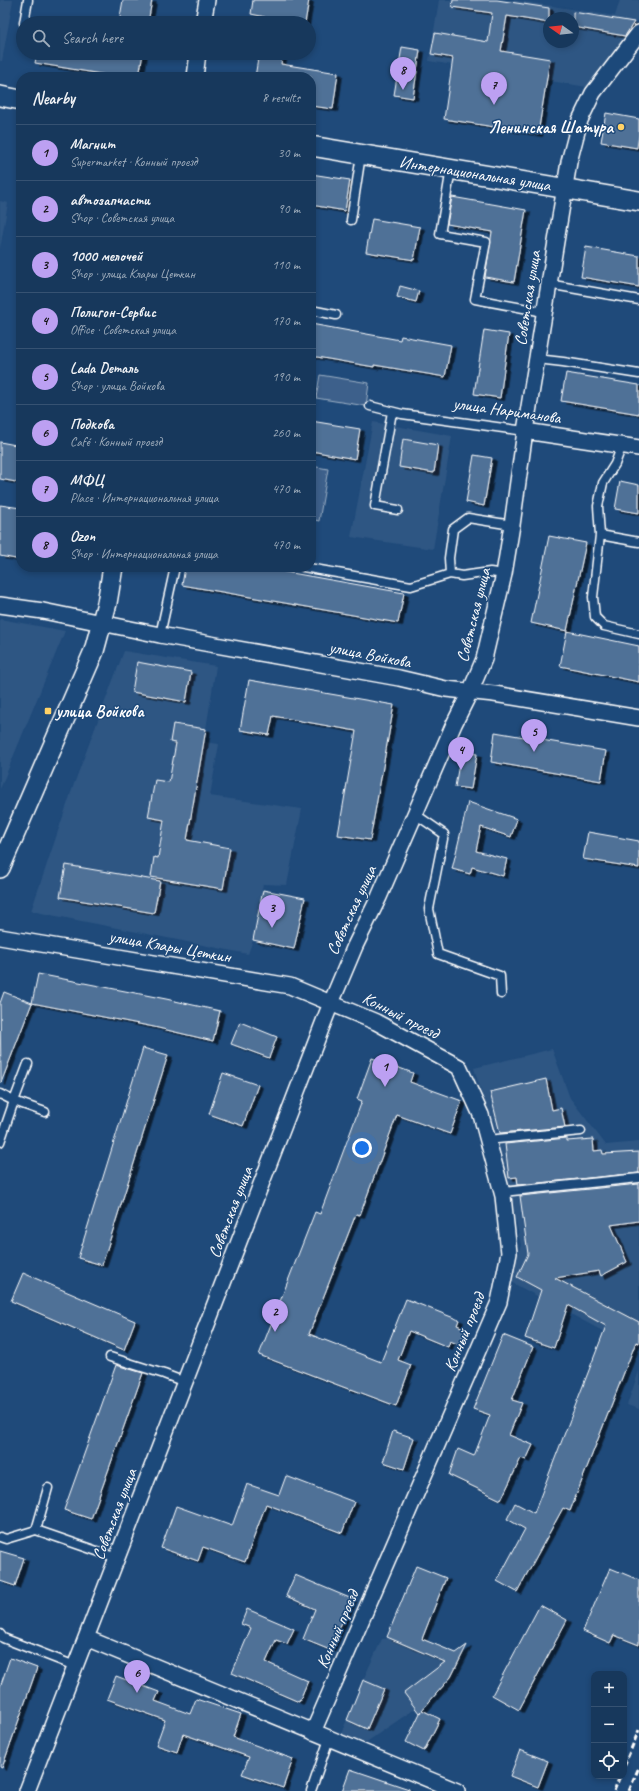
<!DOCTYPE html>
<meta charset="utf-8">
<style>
:root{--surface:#17385c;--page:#244365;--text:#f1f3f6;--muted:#9eacbb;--line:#365272;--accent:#bca0f2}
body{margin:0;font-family:Caveat,sans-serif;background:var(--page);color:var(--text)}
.controls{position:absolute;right:12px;bottom:12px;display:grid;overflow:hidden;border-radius:8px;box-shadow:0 2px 6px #0003}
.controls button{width:36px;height:36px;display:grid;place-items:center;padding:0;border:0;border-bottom:1px solid var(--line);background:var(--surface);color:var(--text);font:20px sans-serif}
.compass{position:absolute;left:543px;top:12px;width:36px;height:36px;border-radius:50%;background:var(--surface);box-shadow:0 2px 6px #0003;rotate:285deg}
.you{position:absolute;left:362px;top:1148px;width:14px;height:14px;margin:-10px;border:3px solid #fff;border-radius:50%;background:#1a73e8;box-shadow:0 0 0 6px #1a73e833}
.badge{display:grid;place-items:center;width:26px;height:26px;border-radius:50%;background:var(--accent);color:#111;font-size:13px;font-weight:700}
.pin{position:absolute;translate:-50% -33px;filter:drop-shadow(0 1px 2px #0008)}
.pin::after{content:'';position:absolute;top:21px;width:14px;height:12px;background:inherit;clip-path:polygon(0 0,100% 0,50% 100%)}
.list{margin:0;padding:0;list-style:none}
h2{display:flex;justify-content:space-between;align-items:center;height:52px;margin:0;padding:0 16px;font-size:17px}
h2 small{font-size:13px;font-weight:400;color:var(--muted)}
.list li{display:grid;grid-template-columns:26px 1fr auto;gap:12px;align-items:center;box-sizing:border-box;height:56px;padding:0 16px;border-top:1px solid var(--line)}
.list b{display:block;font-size:15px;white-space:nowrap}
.list p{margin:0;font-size:13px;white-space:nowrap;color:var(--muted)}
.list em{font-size:13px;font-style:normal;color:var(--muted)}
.icon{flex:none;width:22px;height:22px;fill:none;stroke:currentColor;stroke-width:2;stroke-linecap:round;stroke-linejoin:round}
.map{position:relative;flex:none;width:639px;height:1791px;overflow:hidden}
.search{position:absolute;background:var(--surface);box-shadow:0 2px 6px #0003;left:16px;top:16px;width:300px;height:44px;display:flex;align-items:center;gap:10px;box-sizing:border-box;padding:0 14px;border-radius:22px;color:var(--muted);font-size:15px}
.panel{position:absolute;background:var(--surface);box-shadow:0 2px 6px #0003;left:16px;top:72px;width:300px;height:500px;border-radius:16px}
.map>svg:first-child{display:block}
.built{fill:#2e5683;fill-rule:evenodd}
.green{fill:#3c618b;stroke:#9eb0c5}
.building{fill:#507197;stroke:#fff;filter:url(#shadow)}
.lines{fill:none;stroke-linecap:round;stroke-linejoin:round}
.service-casing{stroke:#fff;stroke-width:11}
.minor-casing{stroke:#fff;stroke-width:18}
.tertiary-casing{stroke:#fff;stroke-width:22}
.service{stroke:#1f4a7a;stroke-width:8}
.minor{stroke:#1f4a7a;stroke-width:15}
.tertiary{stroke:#1f4a7a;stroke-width:19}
.rail{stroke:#fff;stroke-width:3;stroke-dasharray:6 3;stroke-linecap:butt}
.poi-dot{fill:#ffd166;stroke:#1f4a7a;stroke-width:1.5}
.labels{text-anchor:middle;stroke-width:3;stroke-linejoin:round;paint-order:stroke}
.poi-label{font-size:17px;font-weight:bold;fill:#fff;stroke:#1f4a7a;text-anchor:end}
.street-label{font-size:17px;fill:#fff;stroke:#1f4a7a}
</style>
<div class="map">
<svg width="639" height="1791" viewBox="0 0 639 1791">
<defs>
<filter id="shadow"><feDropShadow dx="4.5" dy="2.5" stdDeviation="0" flood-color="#0009"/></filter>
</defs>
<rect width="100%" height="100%" fill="#1f4a7a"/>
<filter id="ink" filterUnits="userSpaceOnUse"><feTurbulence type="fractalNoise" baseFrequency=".025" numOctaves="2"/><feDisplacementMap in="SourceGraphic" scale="8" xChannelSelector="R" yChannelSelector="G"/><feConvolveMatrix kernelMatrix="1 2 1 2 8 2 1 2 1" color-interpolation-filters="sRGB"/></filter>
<g filter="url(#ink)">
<path class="built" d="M0,0h13l-11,61h-2z
M439,0h75l101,16 5,-16h19v18l-11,19 -41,50 -158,-26zM549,18h24v24h-24z
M0,201l8,2 -8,46z
M373,422l79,14 -19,113 -82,-12z
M0,619l65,12 -65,158z
M124,651l92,15 -12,76 15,2 -9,52 92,13 -15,76 -24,-1 -10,56 -5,14 -217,-43 43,-127z
M552,1049l18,49 36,47 33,-3v204l-14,-3 -116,-62 12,-36 -14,-67 -33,-110z
M639,1371v38l-12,-4z
M414,1636l47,20 -45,52 -51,35 -24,-9 22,-54 19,-41z"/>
<path class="green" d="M320,375l49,8 -3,23 -50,-8z
M311,466l17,3 -9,52 -8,-2z"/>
<path class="building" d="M123,0h29l-4,23h-29z
M253,0h56l-4,23 -17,-2v2h-24l1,-6 -14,-3z
M453,0h44l52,8v15l-42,-7 -6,35 49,8 -12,75 -94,-15 9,-61 -22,-4 4,-21 53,9 4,-29 -40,-6z
M573,12l61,10 -9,14 -52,-9z
M402,47l18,3 -7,48 -19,-3z
M37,53h106l-4,24h-20l-84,-14z
M259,53h24l-2,11 57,9 -5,36 -22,-3v-29h-56z
M606,113l33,6v16l-2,13 -36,-6z
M311,174l39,6 -5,31 -34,-6z
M452,197l74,13 -12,72 -29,-5 7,-45 -45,-8z
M372,219l48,8 -6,33 -48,-8z
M586,247l53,9v31l-58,-10z
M400,286l19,5 -3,11 -19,-5z
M311,324l89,16 1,-4 50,9 -6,32 -71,-12v2l-63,-11z
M484,330l25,4 -9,64 -26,-4z
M566,373l73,12v29l-78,-13z
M311,421l49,8 -5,30 -44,-8z
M403,439l35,6 -4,28 -35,-6z
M0,442l21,4v37l-21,-4z
M474,455l18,3 -8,48 -18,-4z
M620,481l19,4v28l-24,-4z
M0,505l21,3v52l-21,-4z
M549,536l37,7 -19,88 -36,-8z
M185,567h73l146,26 -6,30 -216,-38z
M567,631l72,15v36l-79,-16z
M137,662l54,10 -5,30 -54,-10z
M249,680l145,25 -24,135 -32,-5 18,-104 -83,-15 -4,19 -29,-5z
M173,724l33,5 -19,111 43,8 -7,41 -72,-12 3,-20 4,1 6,-38 -16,-3 7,-37 14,2 7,-39 -6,-1z
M495,732l111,19 -5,30 -110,-19z
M461,752l16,2 -6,35 -16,-2z
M468,802l49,17 -6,18 -30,-10 -5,24 31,8 -4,17 -31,-9 -2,7 -18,-5z
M588,832l51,9v27l-56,-9z
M66,865l94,16 -6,32 -94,-16z
M263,890l42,8 -11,51 -41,-9z
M38,974l128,25 54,12 -7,30 -59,-14 -122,-24z
M4,992l28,11 -31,80 -1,-80z
M240,1022l37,15 -8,21 -38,-14z
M143,1048l25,7 -66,210 -24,-7z
M372,1058l41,15 -3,9 52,19 -12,33 -53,-19 -37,100 -4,-1 -47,120 72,28 25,-63 53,21 -2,5 9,4 -6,16 -10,-4 -2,6 -39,-16 -11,29 13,5 -15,41 -45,-17v1l-92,-35 56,-143 5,2 42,-113 -5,-2z
M223,1073l35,12 -15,41 -34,-12z
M546,1079l6,31 9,-2 4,19 -65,6 -10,-41z
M567,1138v3l26,-2 1,12 8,-1 1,4 36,-2v21l-121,12 -1,-8 -8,1 -4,-34z
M639,1184v37l-28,4 16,37 -26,14 -2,-5 -44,7 84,44v21l-3,-1 -66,169 -7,-3 -46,84 -20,-11 28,-52 -18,-10 8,-16 19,10 72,-187 -38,-21 -14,43 -29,-10 16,-48 -24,-13 11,-23 -8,-58z
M23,1273l112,48 -11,29 -113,-49z
M503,1335l30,12 -21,53 10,3 -13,32 24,10 -7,15 -5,-2 -20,42 -52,-25 9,-26 16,7 16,-41 -17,-6z
M116,1365l27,8 -52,146 -27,-9z
M393,1431l21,7 -10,31 -21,-7z
M286,1476l68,26 -12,31 -76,-29 -21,58 -42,-15 -5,14 -37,-13 15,-42 56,20 15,-42 32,11z
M0,1551l24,7 -9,28 -15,-5z
M416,1566l30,12 -24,61 34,14 11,-8 -16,32 -29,33 18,9 -16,32 -18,-9 15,-31 -2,2 -15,-20 41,-31 -58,-25z
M610,1568l29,12v65l-25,-10 -4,8 -27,-12z
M295,1575l57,24 -22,51 -27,-11 12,-30 -29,-13z
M540,1605l27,15 -48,90 -27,-15z
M247,1609l47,20 -7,15 -11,-4 -10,22 42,19 -9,21 -67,-29 19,-45 -10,-4z
M10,1658l27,10 -35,100 -2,-1v-80z
M116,1676l43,16 -4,9 35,13 6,-15 45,15 -8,23 60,22 -10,29 -41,-14 7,-17 -66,-23 -6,18 -21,-7 9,-25 -58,-21z
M363,1680l21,9 -17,40 -20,-9z
M520,1750l28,11 -10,26 -28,-11z
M350,1769l59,20v2h-67z"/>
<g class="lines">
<g class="service-casing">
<path id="service" d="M24,23l4,-23
M451,169l-11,65 46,8 -11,57 69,13
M351,220l10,-65
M548,284l91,16
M311,310l25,5
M537,359l26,3 76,12
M370,406l32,8 123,17
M392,412l-17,94 23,4
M622,445l-7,19 -12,19 -5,23 2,29 39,7
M600,535l-7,62 2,20 9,9 35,8
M303,567l108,19 39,-12 12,2 28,-4 14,2
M450,574l-1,-16 4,-29 15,-11 44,7
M160,635l15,-68
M415,814l29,20 -15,75 9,45 62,22 1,18
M28,1064l-14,37 31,11
M0,1094l14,7 -14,41
M487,1140l94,-9
M502,1192l137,-14
M110,1357l54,17 21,8
M36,1530l81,28
M0,1537l6,2 30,-9 12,-42
M0,1634l3,4 72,28
M311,1791l18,-52"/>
</g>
<g class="minor-casing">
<path id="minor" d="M203,23l4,-23
M195,77l3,-24
M525,431l114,17
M0,605l43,6 117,24 239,43 47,11 48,5 145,24
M0,937l290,49 86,36 83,45 22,48 22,81 6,57 -10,49 -186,430
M86,1638l371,153
M27,1791l304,-788 24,-57 24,-49 75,-173 16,-32 14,-33 20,-85 8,-49 13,-94 44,-269 11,-42 13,-27 46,-60"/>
</g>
<g class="tertiary-casing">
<path id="tertiary" d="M0,96l21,4
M311,146l328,55
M0,868l94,-217 13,-48 6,-36"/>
</g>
<use href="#service" class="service"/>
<use href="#minor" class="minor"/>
<use href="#tertiary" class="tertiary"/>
<path class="rail" d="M624,1766l15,-36
M614,1791l6,-15
M629,1791l10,-24"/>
</g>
</g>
<g class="poi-dot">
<circle cx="621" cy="127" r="4"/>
<rect x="44" y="707" width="8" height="8" rx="2"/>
</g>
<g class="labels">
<g class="poi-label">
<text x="613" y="133">Ленинская Шатура</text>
<text x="56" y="717" text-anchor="start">улица Войкова</text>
</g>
<g class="street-label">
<text transform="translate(475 173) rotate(9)" y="6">Интернациональная улица</text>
<text transform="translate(527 298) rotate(-81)" y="6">Советская улица</text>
<text transform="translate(507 410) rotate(8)" y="6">улица Нариманова</text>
<text transform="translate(473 615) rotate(-76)" y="6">Советская улица</text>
<text transform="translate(370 654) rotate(11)" y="6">улица Войкова</text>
<text transform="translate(351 910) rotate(-65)" y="6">Советская улица</text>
<text transform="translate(170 946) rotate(10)" y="6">улица Клары Цеткин</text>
<text transform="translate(401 1015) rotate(27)" y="6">Конный проезд</text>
<text transform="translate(230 1212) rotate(-69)" y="6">Советская улица</text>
<text transform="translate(464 1332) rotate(-68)" y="6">Конный проезд</text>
<text transform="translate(114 1514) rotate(-69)" y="6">Советская улица</text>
<text transform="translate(337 1629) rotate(-67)" y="6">Конный проезд</text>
</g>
</g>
</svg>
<div class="controls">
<button>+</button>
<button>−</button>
<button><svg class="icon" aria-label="locate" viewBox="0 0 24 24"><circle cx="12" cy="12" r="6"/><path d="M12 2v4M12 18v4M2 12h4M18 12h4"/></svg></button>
</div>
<svg class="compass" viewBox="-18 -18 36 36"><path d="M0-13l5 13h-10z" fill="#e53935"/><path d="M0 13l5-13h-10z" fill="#9eacbb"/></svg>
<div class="you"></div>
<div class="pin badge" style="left:385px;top:1087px">1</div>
<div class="pin badge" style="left:275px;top:1332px">2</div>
<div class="pin badge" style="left:272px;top:928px">3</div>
<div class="pin badge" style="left:461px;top:770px">4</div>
<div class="pin badge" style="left:534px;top:752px">5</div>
<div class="pin badge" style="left:137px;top:1693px">6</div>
<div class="pin badge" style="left:494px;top:105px">7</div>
<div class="pin badge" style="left:403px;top:90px">8</div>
<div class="search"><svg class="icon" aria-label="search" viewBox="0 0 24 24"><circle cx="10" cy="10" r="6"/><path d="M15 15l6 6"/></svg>Search here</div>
<section class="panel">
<h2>Nearby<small>8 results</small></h2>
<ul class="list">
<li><span class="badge">1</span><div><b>Магнит</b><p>Supermarket · Конный проезд</p></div><em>30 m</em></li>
<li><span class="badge">2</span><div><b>автозапчасти</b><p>Shop · Советская улица</p></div><em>90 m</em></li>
<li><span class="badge">3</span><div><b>1000 мелочей</b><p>Shop · улица Клары Цеткин</p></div><em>110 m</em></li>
<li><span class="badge">4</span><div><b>Полигон-Сервис</b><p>Office · Советская улица</p></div><em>170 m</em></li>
<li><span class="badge">5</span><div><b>Lada Dеталь</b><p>Shop · улица Войкова</p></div><em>190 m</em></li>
<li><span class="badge">6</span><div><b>Подкова</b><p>Café · Конный проезд</p></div><em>260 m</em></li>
<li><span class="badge">7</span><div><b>МФЦ</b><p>Place · Интернациональная улица</p></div><em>470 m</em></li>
<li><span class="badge">8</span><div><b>Ozon</b><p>Shop · Интернациональная улица</p></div><em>470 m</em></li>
</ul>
</section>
</div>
